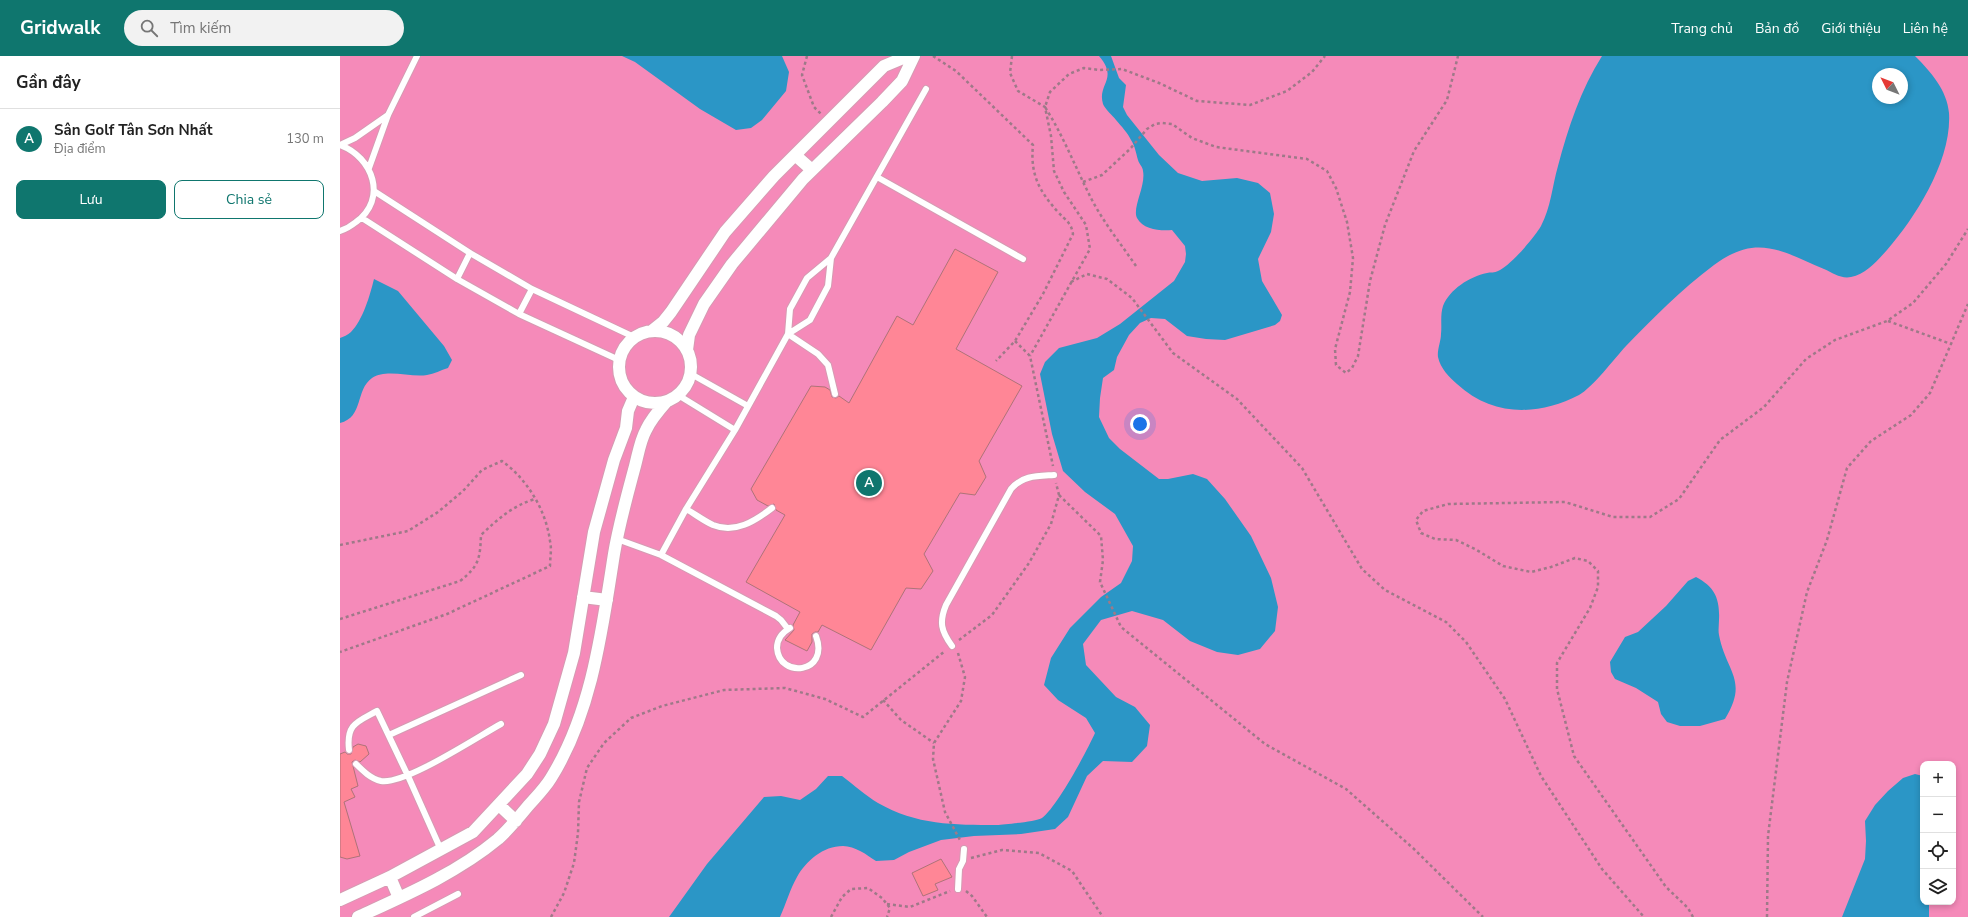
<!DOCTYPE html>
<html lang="vi">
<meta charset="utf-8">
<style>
:root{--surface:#fff;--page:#f2f2f2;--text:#222;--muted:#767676;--line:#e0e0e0;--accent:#0f766e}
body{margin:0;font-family:"Nunito Sans",sans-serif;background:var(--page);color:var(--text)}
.controls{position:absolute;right:12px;bottom:12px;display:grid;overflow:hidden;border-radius:8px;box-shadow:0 2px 6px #0003}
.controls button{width:36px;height:36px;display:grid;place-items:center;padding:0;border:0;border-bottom:1px solid var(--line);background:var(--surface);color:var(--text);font:20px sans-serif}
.compass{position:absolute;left:1532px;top:12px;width:36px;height:36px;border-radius:50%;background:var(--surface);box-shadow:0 2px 6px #0003;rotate:312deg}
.you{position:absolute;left:800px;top:368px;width:14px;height:14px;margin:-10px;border:3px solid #fff;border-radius:50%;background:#1a73e8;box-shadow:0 0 0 6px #1a73e833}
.badge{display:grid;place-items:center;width:26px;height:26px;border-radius:50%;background:var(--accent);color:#fff;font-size:13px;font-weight:700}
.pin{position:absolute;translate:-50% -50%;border:2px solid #fff;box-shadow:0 1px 4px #0006}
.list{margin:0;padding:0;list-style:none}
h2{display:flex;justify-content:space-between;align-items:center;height:52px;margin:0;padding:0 16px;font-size:17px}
h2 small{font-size:13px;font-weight:400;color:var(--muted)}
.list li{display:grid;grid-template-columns:26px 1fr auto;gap:12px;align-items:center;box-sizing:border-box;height:60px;padding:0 16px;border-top:1px solid var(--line)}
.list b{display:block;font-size:15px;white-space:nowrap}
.list p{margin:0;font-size:13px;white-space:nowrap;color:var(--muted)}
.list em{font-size:13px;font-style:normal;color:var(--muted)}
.actions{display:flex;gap:8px;padding:12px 16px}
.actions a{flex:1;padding:9px 0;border:1px solid var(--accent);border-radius:8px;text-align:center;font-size:14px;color:var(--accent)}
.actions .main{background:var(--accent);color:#fff}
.icon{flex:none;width:22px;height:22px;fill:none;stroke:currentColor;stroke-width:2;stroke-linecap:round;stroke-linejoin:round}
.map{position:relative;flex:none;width:1628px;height:861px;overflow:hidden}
header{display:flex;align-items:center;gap:24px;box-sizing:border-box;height:56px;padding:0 20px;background:var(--accent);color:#fff}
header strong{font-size:19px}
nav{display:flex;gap:22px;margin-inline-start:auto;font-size:14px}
.search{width:280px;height:36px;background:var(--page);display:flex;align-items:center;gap:10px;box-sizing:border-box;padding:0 14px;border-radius:22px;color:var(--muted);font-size:15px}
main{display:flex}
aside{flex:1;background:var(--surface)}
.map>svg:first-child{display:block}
.green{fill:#f58ab9;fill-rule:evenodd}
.water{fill:#2b96c6;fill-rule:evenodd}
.building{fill:#ff8696;stroke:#ae7378}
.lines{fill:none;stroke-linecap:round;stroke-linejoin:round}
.service-casing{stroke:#d59bb2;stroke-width:8}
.minor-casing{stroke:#d59bb2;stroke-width:14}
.path{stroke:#9e7988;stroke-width:2.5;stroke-dasharray:3 3;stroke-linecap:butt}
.service{stroke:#fff;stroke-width:6}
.minor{stroke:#fff;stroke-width:12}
</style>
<header>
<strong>Gridwalk</strong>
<div class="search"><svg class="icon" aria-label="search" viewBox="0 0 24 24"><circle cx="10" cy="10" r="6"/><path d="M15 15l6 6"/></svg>Tìm kiếm</div>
<nav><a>Trang chủ</a><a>Bản đồ</a><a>Giới thiệu</a><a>Liên hệ</a></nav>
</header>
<main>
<aside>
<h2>Gần đây<small></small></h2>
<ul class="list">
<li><span class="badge">A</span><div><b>Sân Golf Tân Sơn Nhất</b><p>Địa điểm</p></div><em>130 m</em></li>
</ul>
<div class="actions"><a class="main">Lưu</a><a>Chia sẻ</a></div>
</aside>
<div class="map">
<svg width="1628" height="861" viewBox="0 0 1628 861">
<rect width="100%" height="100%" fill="#f8c7da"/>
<path class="green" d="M0,0h1628v861h-1628zM1538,18h24v24h-24zM1583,708h30v138h-30z"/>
<path class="water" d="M282,0h160l7,16 -3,19 -24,29 -11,8 -15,2 -36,-21 -65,-47z
M759,0h12l8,22 7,7 -3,22 4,8 32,40 19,18 24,8 35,-3 21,5 12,10 4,21 -3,18 -13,27 4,22 20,34 -2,6 -5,4 -50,15 -19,-1 -19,-3 -22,-17 -14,-1 -11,5 -11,12 -12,22 -3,13 -11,8 -3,20 -1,19 10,21 11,11 39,30h9l25,-5 14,5 18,20 26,37 20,42 7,29 -3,24 -15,18 -22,6 -21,-3 -27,-11 -27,-21 -31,-9 -31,9 -18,24 3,21 30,32 19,10 15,18 -3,21 -15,16 -29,-1 -16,15 -19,41 -13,12 -34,5 -47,2 -33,4 -32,12 -15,8 -18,1c-9,-6 -21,-15 -33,-15 -20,0 -37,15 -46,31 -7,12 -11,27 -17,40h-111l38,-53 57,-67 17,-1 19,4 16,-11 12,-13h14c12,9 24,20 36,27 38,22 76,22 119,22 8,-1 39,-3 45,-7 15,-11 45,-67 53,-85l-9,-15 -28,-18 -14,-15 7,-27 19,-30 31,-31 20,-14 11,-22 1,-15 -18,-32 -30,-22 -22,-21 -11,-37 -12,-60 5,-12 14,-14 38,-10 23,-14 54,-43 11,-19 1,-8 -1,-8 -13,-16c-11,1 -29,0 -35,-12 -5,-10 9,-32 6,-47 0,-4 -4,-7 -5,-11 -2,-7 -3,-14 -7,-20 -3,-7 -10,-14 -15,-20 -3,-4 -11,-11 -13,-16 -6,-20 16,-25 -4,-48z
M1262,0h313c16,16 32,34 34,57 3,47 -33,104 -62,137 -10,11 -21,24 -36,27 -10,2 -18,-4 -27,-8 -43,-18 -67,-36 -110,-4 -32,24 -61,53 -88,81 -12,13 -33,41 -47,49 -41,21 -86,22 -122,-11 -7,-6 -17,-16 -19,-27 -1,-7 3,-16 3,-23 1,-9 -1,-19 2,-28 7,-17 26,-29 44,-33 3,-1 8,0 11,-2 12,-5 36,-33 43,-45 10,-19 11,-39 17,-60 10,-38 23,-77 44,-110zM1538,18h24v24h-24z
M34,223l24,12 46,55 8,14 -4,8c-7,2 -14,6 -21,7 -16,3 -40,-7 -55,3 -17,12 -8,39 -32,45v-85c3,-1 8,-3 11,-6 12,-12 19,-37 23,-53z
M1356,521c19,10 24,22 23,43 0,5 -1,10 0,15 7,37 30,45 6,84l-25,7h-20l-13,-4 -6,-8 -3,-12 -22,-14 -21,-9 -4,-7 -1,-10 15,-25 13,-5 28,-26 22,-25z
M1575,718l8,2v126h6v15h-87l23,-58 1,-18 -1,-20 10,-16 13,-14 15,-13z"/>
<path class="building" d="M615,193l43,23 -42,77 66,37 -43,75 7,16 -11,18 -15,-2 -36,61 9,17 -12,18 -15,-1 -35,62 -49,-25 -4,7h-3l-3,2v8l-5,9 -22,-11 9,-10 -1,-5 7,-13 -54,-30 39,-67 -9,-5 -2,-6 -6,2 -11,-6 -6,-11 60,-103 14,1 5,3 2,7 4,1 3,-2 10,7 48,-87 16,9z
M18,688l8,2 3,8 -9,8 -5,-2 -3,2 6,24 -7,3 4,8 -11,5 16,54 -13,3 -7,-2v-103l5,-2 2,2h4l2,-7z
M601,803l11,18 -17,7 3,6 -15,6 -11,-23z"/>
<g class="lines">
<g class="service-casing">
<path id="service" d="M0,89c33,12 48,54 16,77 -5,4 -10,7 -16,9
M0,89l15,-7 33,-23
M29,112l19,-53 29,-59
M537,121l146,82
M34,135l96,62 62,36 102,48
M22,162l95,61 62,35 100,46
M117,223l13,-26
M179,258l13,-25
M448,278l22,-14 18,-34 3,-28
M448,278l30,20 10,11 7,29
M351,318l57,32
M338,339l57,35
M346,453c9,5 18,12 27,16 22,9 42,-4 59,-17
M277,483l44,16 115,61 5,4 7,9
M321,499l25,-46 49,-79 53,-96 2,-25 17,-31 24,-20 95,-169
M450,572c-7,4 -13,11 -13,20 2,31 53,26 39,-12
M612,590c-11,-15 -13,-24 -6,-41l65,-116c12,-14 27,-13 43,-14
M49,679l132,-60
M9,694c-3,-26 8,-28 28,-39l31,65 33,74
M16,708c7,7 15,15 25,17 24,4 96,-44 120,-57
M618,833l1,-20 4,-8 1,-12
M74,861l44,-23"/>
</g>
<g class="minor-casing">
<path id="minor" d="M455,99l17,15
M313,274l10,-8 8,-10 54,-80 49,-56 110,-110 24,-10
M279 311a36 36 0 1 1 72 0a36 36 0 1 1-72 0Z
M347,294l2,-15 15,-31 28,-40 71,-85 79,-77 20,-21 12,-25
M243,541l24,3
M159,749l17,16
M50,821l9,21
M0,844l50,-23 83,-45 54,-58 13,-20 14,-30 20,-71 20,-121 20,-72 12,-32 2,-17 6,-14
M18,861c48,-22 99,-44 140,-78 11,-10 21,-22 30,-33 8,-9 17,-18 23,-28 41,-66 51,-148 63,-224 5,-30 13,-58 21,-88 3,-11 5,-25 11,-36 5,-11 13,-20 21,-29"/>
</g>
<path class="path" d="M467,0l-5,19 12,32 7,7
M593,0l23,15 77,74c-3,29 6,46 25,67 8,9 13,10 15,22l-30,60 -28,47 -19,20
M672,0l-2,17 8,18 27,16 6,29 3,35 10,21 22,33 4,24 -60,107
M743,126l19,-7 28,-26 17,-20 8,-5 7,-1 10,1 20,14 24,9 91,12 20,12 9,17 11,34 6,36 -3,34 -15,57 1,16 10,8 6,-5 6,-12 12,-75 15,-56 29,-74 33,-51 11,-44
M796,210c-15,-22 -32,-43 -44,-66 -16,-31 -28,-63 -47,-93l5,-15 19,-18 15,-6 16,2 22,-1 37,14 38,18 53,4 37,-14 25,-19 13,-16
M731,226l16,-8 20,5 25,19 41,55 64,46 65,69 60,101 23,21 61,32 20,20 39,57 36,77 61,93 42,48
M1548,265l63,23
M675,285l15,15 23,110
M719,439l42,41 2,24 -3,22 21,45 144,117 81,45 68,60 69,68
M0,489l68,-14 30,-19 25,-21 19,-21 20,-9c25,18 44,49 48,80 2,8 0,17 0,25l-103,48 -107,38
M0,563l120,-38c19,-15 20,-22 21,-46 17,-16 31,-29 54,-36
M619,584l33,-25 37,-52 22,-39 8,-29 -3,-12
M618,597l7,24 -4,24 -27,42 -1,16 12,53 16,30
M543,644l18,20 33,23
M631,802l31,-8 37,3 33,18 31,46
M626,835l6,5 15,21
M547,848l23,3 40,-16
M211,861l13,-24 10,-30 4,-30 1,-31 8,-34 17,-25 27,-25 31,-12 62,-16 61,-2 40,11 38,18 82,-66
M491,861l11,-20 9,-8 17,-1 14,10 8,10 -3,9
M1353,861l-5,-9 -22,-21 -92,-131 -17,-67v-26l33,-55 8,-21v-16l-10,-10 -13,-3 -24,9 -20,5 -28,-6 -28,-17 -19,-9 -21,-1 -14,-6 -5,-13 7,-9 25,-7 117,-2 48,15h37l29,-18 41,-59 44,-33 42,-48 29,-19 52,-19 26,-18 33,-39 22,-35
M1427,861l1,-81 19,-154 20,-90 20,-52 20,-72 24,-27 40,-26 19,-22 38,-89"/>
<use href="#service" class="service"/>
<use href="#minor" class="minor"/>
</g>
</svg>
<div class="controls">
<button>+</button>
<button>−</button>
<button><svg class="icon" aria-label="locate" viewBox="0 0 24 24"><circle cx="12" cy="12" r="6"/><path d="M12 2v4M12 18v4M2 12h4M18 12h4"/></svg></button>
<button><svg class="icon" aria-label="layers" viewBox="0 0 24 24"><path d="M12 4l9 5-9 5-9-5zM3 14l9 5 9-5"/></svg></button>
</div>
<svg class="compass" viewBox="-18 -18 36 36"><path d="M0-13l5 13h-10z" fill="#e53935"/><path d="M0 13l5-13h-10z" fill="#767676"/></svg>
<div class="you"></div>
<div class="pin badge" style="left:529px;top:427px">A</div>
</div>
</main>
